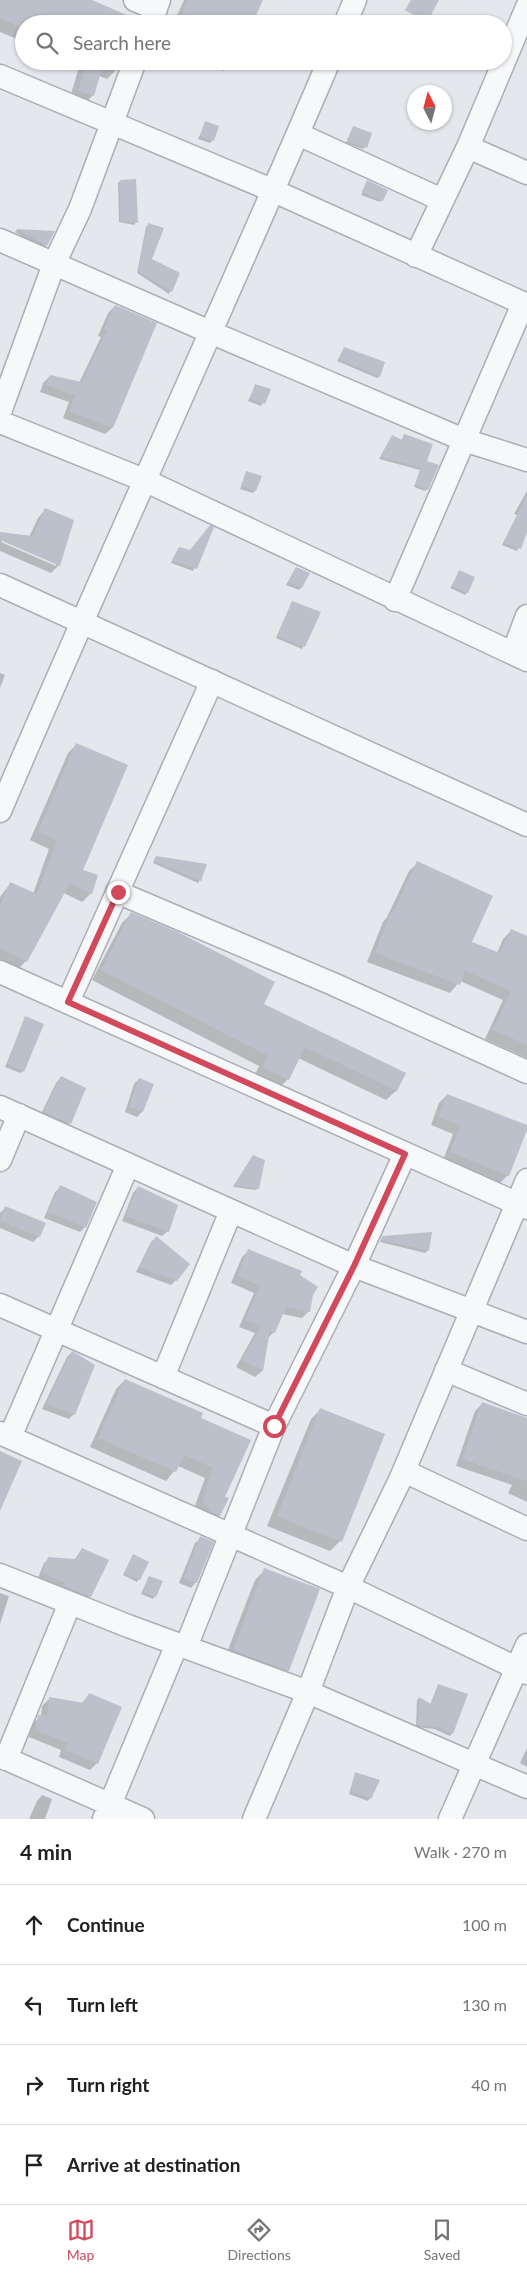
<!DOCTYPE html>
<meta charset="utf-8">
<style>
:root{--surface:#fff;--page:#f6f6f6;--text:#202124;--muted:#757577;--line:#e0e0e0;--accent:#d1495b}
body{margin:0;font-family:Lato,sans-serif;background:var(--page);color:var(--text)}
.compass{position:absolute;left:407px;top:85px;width:45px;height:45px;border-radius:50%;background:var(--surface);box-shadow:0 1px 4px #0004;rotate:354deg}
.stop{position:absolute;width:15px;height:15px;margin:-11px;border:4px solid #d1495b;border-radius:50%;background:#fff}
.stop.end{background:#d1495b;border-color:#fff;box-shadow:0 1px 5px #0008}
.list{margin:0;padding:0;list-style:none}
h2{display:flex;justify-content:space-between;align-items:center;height:65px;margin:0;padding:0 20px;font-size:21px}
h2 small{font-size:16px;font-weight:400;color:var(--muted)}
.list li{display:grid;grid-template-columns:32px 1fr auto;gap:15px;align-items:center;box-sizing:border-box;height:80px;padding:0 20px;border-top:1px solid var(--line)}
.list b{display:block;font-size:19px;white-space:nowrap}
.list em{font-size:16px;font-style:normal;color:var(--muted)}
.icon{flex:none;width:28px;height:28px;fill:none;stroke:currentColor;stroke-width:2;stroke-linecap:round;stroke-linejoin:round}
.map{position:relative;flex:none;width:527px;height:1819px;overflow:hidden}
.search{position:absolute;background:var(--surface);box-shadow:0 1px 4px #0004;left:15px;right:15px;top:15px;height:55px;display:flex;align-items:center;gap:12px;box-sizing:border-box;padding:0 18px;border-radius:28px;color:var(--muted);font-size:19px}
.sheet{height:385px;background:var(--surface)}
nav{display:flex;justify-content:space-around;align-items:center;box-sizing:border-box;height:70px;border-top:1px solid var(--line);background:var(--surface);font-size:14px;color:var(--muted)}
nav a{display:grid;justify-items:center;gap:2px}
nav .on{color:var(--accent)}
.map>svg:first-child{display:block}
.shadow{fill:#0003;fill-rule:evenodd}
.building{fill:#bbc0ca}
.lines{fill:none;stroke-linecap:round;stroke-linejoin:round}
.minor-casing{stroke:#a9aeb7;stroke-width:25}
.minor{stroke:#f7f8fa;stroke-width:22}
.route{stroke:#d1495b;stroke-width:6}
</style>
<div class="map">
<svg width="527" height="1819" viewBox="0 0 527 1819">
<rect width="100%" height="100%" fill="#e4e7ec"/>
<path class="shadow" d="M0,0h89l-65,24v18l-24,-10z
M184,0h77l-11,24h-77z
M438,15l22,9h-27z
M66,61h54l-4,9 -9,9 -8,-3 -6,19 -9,10 -15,-4 10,-34z
M201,61h32l-10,10z
M206,122l7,18 -3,3 -12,-4z
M353,128l12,19 -2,2 -17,-6z
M120,181l16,41 -2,3 -15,-3 -1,-39z
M368,182l14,18 -2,2 -19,-7z
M148,225l2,35 29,14 -10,20 -32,-21 9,-46z
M17,230l36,2 -9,16 -29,-16z
M115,306l41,18 -44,104 -7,6 -42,-16 6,-16 -29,-10 3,-9 7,-7 29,7 22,-46 -3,-1 10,-23z
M344,349l35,27 -2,2 -40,-17z
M256,385l13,5 -8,16 -13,-5z
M404,435l21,27 2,27 -2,2 -11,-4 6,-17 -41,-11 11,-20 11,2z
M247,472l8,19 -2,2 -13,-4z
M527,491v37l-10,23 -15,-6 15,-30 -3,-1z
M45,510l14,55 -8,8 -51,-22v-18l29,4 9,-19zM2,539l54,24v3l-55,-24z
M212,528l-19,43 -22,-8 8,-15 11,3z
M296,568l5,20 -2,2 -13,-5z
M460,572l7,20 -2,3 -15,-7z
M292,602l27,11 -17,36 -26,-11z
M0,673l5,2 -5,13z
M76,745l5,126 10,22 -9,9 -18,-9 -38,68 -9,9 -17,-9v-64l10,-13 23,10 16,-45 -19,-9 38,-87z
M156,857l44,23 -2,3 -45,-20z
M418,863l52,80 27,10 6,-14 8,-8 16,7v120l-42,-19 18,-39 -43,-19 -10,12 -83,-31 16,-40 4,-5 22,-46z
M131,914l131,91 142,68 -8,18 -10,9 -88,-42 -10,21 -10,10 -24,-12 5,-11 -167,-86 30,-57z
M25,1018l-2,53 -3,2 -15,-6z
M61,1077l23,12 -15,35 -5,5 -25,-11 17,-35z
M139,1079l13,5 -10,28 -5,5 -12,-5 9,-28z
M447,1095l80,32 -19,48 -8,8 -57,-23 10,-26 -22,-9 8,-22z
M253,1156l5,32 -2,2 -23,-3z
M61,1187l24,40 -5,5 -36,-14 11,-26z
M138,1187l30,44 -6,5 -40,-15 11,-28z
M5,1208l34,28 -6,6 -33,-14v-15z
M156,1238l20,42 -5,5 -35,-13 15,-30z
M382,1238l46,12 -3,3 -45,-11z
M249,1250l49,25 14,19 -3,17 -7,7 -20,-4 -8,18 -7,7 -5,32 -7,6 -19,-10 19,-34 -16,-6 15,-34 -23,-10 11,-26z
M72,1352l2,62 -5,5 -27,-10 25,-52z
M125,1380l74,38 25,79 -5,18 -9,9 -17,-13 12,-33 -27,-12 -12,15 -76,-34 26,-58z
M482,1404l45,37v61l-19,-9 4,-8 -56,-19 19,-55z
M321,1409l19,132 -10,10 -63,-25 44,-107z
M201,1538l-5,44 -5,6 -12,-5 16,-40z
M82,1549l8,47 -5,5 -47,-23 6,-15 5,-4 25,1z
M133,1556l15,7 -11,19 -14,-7z
M265,1570l23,100 -10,10 -54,-20 31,-80z
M149,1577l6,19 -2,3 -12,-5z
M0,1593l9,3 -9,28z
M438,1685l14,48 -2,3 -16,-7 -18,-2 1,-27 2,-2 11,7z
M89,1695l8,68 -7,7 -31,-13 2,-7 -32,-13 2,-13 10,-7 1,-11 7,-7 32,5z
M527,1748v19l-7,-4z
M355,1774l15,24 -2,3 -19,-7z
M42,1795l10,4 -7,20h-16l8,-18z"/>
<path class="building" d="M0,0h92l46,20 -1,4h-113v5l-24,-11z
M188,0h75l-11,24h-74z
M411,0h28l-12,23 -22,-13z
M87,61h17l-10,35 -16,-5z
M205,121l14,5 -5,15 -14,-5z
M353,126l19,7 -5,15 -20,-7z
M136,179l2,44 -18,-3v-40z
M367,180l21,10 -5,11 -21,-9z
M148,223l16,5 -12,31 28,14 -8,19 -34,-21z
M16,229l39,2 -8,15z
M115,305l42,18 -44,105 -44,-17 6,-16 -29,-10 4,-10 32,7 25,-52 -3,-1z
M344,347l41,15 -5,15 -41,-18z
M255,384l16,5 -6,15 -15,-5z
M404,434l29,10 -6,17 12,4 -11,25 -13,-5 6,-17 -40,-11 11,-22 10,5z
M246,471l16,5 -6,15 -15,-5z
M527,494v38l-6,17 -17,-6z
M45,508l29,12 -14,46 -60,-26v-8l33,4z
M210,525l4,2 -17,42 -25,-9 7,-13 11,3z
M296,567l14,6 -8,15 -14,-6z
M459,570l16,7 -7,16 -16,-7z
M292,601l29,11 -16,35 -28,-11z
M76,743l52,22 -45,105 15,5 -6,19 -22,-11 -43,79 -27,-14v-43l10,-23 27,12 20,-54 -19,-8z
M156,856l51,8 -6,17 -47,-20z
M417,861l76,35 -21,46 28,11 11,-24 16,7v109l-34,-15 18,-39 -46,-20 -5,14 -85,-32 16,-41 2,1z
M131,912l47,20 97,50 -11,22 142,69 -9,18 -92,-44 -16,33 -27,-13 6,-11 -167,-86z
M25,1016l19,8 -20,48 -17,-8z
M61,1076l25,12 -15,36 -28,-12z
M139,1078l15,6 -11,28 -14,-5z
M447,1094l80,31v5l-18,46 -59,-24 10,-26 -22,-9z
M253,1155l12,5 -6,29 -25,-4z
M60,1185l37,17 -11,26 -38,-16z
M138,1186l40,19 -9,27 -43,-16z
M5,1206l41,17 -6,14 -40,-16z
M432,1232l-3,19 -48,-11 1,-4z
M156,1236l34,28 -13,17 -38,-14z
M248,1249l54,22 -2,4 18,12 -5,8 -3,17 -24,-5 -11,26 -5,-3 -7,41 -21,-11 19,-34 -16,-6 15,-34 -23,-10z
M72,1351l23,14 -20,50 -29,-11z
M125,1379l78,34 -2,5 50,22 -26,57 4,1 -9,18 -8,-4 -10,-11 11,-33 -29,-13 -8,17 -78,-34z
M482,1402l45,16v63l-65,-22z
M320,1408l65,26 -43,108 -65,-26z
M0,1451l22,10 -22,50z
M200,1536l14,6 -17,41 -13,-5z
M82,1548l27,12 -18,37 -27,-11 1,-3 -23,-10 6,-16 28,2z
M133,1554l16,8 -9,18 -16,-7z
M264,1568l56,21 -31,82 -56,-21z
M149,1576l14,5 -7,16 -14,-5z
M438,1684l30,10 -15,40 -16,-7 -19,-2 1,-28 12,7z
M89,1693l33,14 -24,57 -33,-14 3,-7 -32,-13 2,-15 9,1 2,-19 35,6z
M355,1772l25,8 -9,19 -20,-8z"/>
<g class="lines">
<g class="minor-casing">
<path id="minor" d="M135,0l21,9
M150,24l9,-24
M345,24l10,-24
M0,76l274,115 253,114
M298,134l144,66
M468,147l59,26
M0,240l210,92 254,108 63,20
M416,256l52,-109 59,-140
M0,412l54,-148 26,-55 55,-148
M0,422l144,58 383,180
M0,585l527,240
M395,600l128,-296
M513,653l14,-37
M0,811c107,-251 222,-499 329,-750
M117,892l216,92 194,88
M0,972l527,236
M68,1002l144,-321
M0,1107l354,159 173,66
M0,1160l19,-45
M0,1305l274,121
M446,1370l81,34
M163,1377l68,-166
M0,1433l348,154 179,86
M10,1437l118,-272
M404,1471l123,58
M0,1575l128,51 180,66 219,95
M186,1647l88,-221 80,-160 51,-112
M0,1756l143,63
M6,1759l64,-156
M104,1819l73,-175
M254,1819l54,-127 40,-105 52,-107 127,-300
M450,1819l77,-174"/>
</g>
<use href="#minor" class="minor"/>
</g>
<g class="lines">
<path class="route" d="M118,892l-50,110 337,152 -51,112 -80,160"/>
</g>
</svg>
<svg class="compass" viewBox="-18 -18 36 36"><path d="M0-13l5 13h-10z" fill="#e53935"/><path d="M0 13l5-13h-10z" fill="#757577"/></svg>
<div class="stop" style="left:274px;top:1426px"></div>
<div class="stop end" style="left:118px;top:892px"></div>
<div class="search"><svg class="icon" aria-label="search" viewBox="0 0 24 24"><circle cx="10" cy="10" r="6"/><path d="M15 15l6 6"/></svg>Search here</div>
</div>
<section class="sheet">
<h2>4 min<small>Walk · 270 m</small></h2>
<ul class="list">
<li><svg class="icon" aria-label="ahead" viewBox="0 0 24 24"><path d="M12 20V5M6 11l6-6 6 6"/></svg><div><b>Continue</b></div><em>100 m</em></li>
<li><svg class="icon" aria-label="left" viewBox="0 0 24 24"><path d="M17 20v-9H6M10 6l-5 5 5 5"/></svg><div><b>Turn left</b></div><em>130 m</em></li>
<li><svg class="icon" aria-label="right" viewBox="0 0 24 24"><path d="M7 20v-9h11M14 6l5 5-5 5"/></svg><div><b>Turn right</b></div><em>40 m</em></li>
<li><svg class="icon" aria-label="arrive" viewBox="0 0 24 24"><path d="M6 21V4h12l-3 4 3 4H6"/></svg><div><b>Arrive at destination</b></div></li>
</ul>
</section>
<nav>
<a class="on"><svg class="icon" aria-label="map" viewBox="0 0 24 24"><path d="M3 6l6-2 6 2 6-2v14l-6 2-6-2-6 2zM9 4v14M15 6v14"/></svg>Map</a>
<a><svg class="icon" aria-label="directions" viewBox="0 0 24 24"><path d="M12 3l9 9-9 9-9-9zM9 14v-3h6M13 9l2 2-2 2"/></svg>Directions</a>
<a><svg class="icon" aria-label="saved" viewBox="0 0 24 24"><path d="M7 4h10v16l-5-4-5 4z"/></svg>Saved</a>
</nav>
